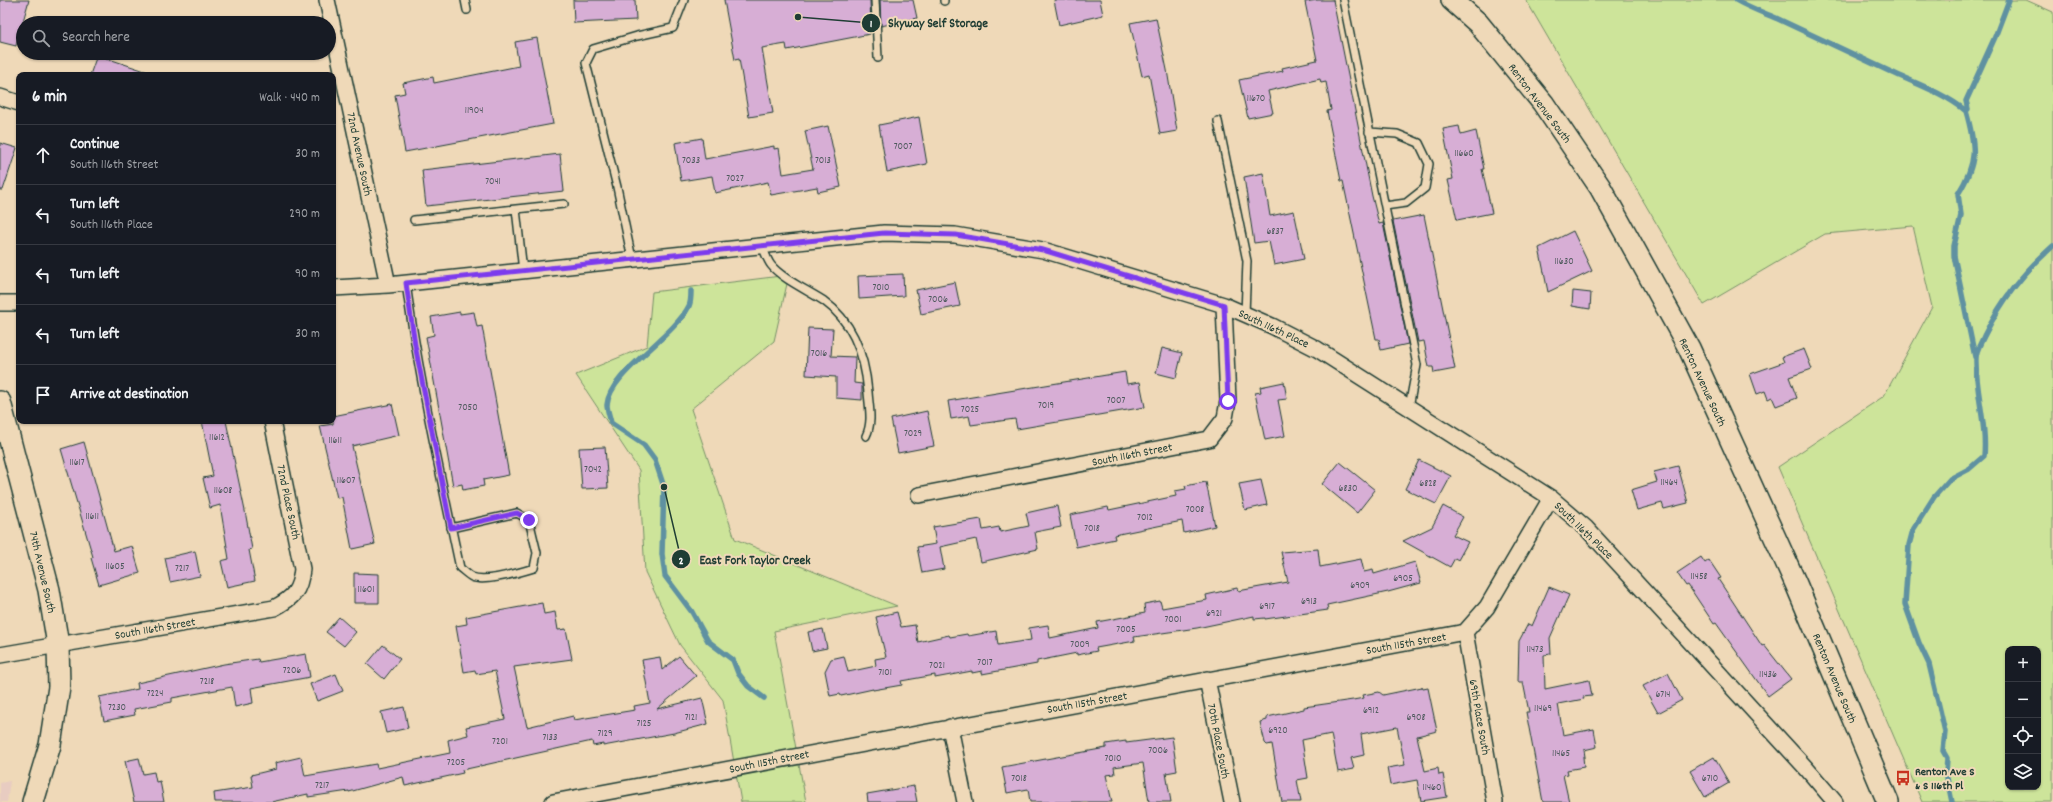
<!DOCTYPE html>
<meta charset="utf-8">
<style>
:root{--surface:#171b24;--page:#242831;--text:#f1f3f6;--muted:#9ea1a6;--line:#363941}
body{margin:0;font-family:Dekko,sans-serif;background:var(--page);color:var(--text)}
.controls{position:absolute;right:12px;bottom:12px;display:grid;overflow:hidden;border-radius:8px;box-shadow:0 1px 3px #0004}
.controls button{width:36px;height:36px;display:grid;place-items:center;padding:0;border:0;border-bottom:1px solid var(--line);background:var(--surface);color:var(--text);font:20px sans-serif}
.stop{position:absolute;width:12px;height:12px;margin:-9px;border:3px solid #7c3aed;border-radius:50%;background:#fff}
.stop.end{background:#7c3aed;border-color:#fff;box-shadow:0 1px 4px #0008}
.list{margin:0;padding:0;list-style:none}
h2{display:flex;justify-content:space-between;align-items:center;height:52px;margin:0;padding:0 16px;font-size:17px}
h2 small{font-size:13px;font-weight:400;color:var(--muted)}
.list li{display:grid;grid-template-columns:26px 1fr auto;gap:12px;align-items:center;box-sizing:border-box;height:60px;padding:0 16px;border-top:1px solid var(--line)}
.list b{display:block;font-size:15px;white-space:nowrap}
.list p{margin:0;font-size:13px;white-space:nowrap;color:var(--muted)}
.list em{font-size:13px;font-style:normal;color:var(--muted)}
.icon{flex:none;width:22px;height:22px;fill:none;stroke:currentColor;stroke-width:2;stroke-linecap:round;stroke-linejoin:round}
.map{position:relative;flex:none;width:2053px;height:802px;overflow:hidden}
.search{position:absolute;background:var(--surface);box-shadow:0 1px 3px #0004;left:16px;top:16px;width:320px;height:44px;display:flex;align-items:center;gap:10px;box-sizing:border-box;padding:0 14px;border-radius:22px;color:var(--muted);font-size:15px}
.panel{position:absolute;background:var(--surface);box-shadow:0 1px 3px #0004;left:16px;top:72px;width:320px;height:352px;border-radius:8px}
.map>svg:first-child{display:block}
.built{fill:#e8ccc1}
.green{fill:#cde49a;stroke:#769067;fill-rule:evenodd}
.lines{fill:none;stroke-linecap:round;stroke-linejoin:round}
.stream{stroke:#5f91a1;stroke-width:5.5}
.building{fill:#d7aed5;stroke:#1f3d34}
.lane-casing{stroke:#1f3d34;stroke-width:10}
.street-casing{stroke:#1f3d34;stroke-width:18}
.secondary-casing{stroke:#1f3d34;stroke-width:24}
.lane{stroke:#efd9b8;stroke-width:7}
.street{stroke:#efd9b8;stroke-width:15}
.secondary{stroke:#efd9b8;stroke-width:21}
.route{stroke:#7c3aed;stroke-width:5}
.labels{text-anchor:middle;stroke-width:4;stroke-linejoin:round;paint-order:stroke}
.number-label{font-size:10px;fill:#4d595c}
.street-label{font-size:12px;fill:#1f3d34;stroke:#efd9b8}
.poi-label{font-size:12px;font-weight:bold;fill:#1f3d34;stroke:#efd9b8;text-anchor:start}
.leader{fill:none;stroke:#1f3d34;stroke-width:1.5}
.callout-dot{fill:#1f3d34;stroke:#efd9b8;stroke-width:1.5}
.mark-label{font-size:12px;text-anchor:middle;font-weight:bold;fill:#fff}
.callout-label{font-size:13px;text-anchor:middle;font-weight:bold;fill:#1f3d34;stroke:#efd9b8;stroke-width:4;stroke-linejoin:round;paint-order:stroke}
</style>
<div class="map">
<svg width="2053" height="802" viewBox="0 0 2053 802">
<rect width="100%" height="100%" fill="#efd9b8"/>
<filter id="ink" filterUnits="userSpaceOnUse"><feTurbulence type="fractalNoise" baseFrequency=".025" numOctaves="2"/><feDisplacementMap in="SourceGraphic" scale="8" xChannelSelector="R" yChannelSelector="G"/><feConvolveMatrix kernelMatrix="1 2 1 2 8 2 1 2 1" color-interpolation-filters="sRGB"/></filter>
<g filter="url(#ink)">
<path class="built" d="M10,781l-3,21h-7v-19z"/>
<path class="green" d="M1526,0h500l27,12v790h-131l-144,-335 106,-71 48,-89 -19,-81 -88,8 -121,71zM2008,649h30v138h-30z
M789,275l-15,66 -83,68 44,130 162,67 -123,25 32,171h-65l-18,-102 -43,-55 -35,-73 -6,-102 -63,-95 71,-29 5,-54z"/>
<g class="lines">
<path class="stream" d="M1736,0c14,8 28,13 42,19 38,18 75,35 113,53 26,12 53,21 75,39 10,36 12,51 -8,83l3,21 -7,31v10l21,101
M1966,111l2,-2 -2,-8 29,-64 14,-37
M691,291c0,5 0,11 -2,15 -16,32 -80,67 -82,99 0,5 3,12 4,18l33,22 11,15 9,27 -2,67 3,22 27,36 16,29 25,19 5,13 10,13 16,12
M1952,802l-6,-29 1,-15 -4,-7 2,-19 -5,-22 -11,-46 -10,-21 -14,-39 4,-59 4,-15 21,-33 16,-18 19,-10 15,-13c3,-33 -9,-65 -8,-98 0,-8 5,-15 8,-22 18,-37 39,-63 69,-90"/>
</g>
<path class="building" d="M0,0h29l-13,46 -16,-4z
M573,0h62l1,20 -62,3z
M724,0h146l1,28h-1v6l-83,16 -1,-6 -24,4 11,65 -24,4 -10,-58 -4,1z
M880,0h33l4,18 -36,8z
M1054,0h46l3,15 -44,10z
M1317,0h16l39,196 7,28 4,-1 25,121 -27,6 -2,-11h-3l-33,-158h-2l-14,-70 4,-1 -5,-28 -5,1 -1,-4 -52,12 5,22 -25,5 -9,-38 44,-9 -1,-3 35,-8 -12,-58z
M1156,18l11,52 10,61 -17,3 -11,-60 -7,2 -12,-53z
M537,38l16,86 -148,28 -10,-57 10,-2 -2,-10 30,-6 1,6 85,-17 -4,-24z
M97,55l51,17 -1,3h-57z
M919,117l8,47 -40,8 -8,-47z
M828,126l13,61 -23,5 -1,-5 -46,8 -3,-13 -53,11 -3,-17 -31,5 -6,-38 27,-5 3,21 69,-13v3l5,-1 4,26 30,-5 -8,-38z
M1459,126l2,9 15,-4 8,38h-2l10,44 -35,7 -9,-40 5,-1 -10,-50z
M0,143l17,5 -14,42h-3z
M560,154l4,37 -138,15 -4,-36z
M1263,173l7,43 24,-5 10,48 -30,6 -5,-24 -15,2 -10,-66z
M1424,215l31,154 -21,4 -1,-6h-4l-5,-26 -6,1 -25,-121z
M1573,231l19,40 -44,21 -9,-44z
M903,274l1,22 -45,3 -1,-23z
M955,282l5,24 -39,8 -5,-24z
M1573,291l18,2 -1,16 -18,-3z
M460,312v2l14,-2 3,15 5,-1 27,149 -26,5 1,6 -21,4 -1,-6 -9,2 -27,-149 8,-2 -3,-18z
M808,328l25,1 -2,27 24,1 -1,26 8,1v16l-26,-2v-21l-30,-2z
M1162,348l20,5 -6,25 -20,-5z
M1804,349l8,20 -23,8 8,21 -21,8 -4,-9 -4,2 -3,-8 -8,3 -7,-20 34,-12 -2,-5z
M1125,372l2,12 13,-2 5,25 -128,22 -2,-10 -44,6 -2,-9 -18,3 -3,-18z
M1284,382l3,17 -9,1 7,36 -20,4 -10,-47 6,-1 -1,-5z
M392,404l7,31 -47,11 23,98 -23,5 -10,-52 -5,1 -17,-72 13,-2v-8z
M927,411l7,35 -36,7 -7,-34z
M202,421h24l19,90 7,38 -3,1 6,31 -28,6 -6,-26 8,-2 -9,-54 -10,3 -7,-30 10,-2z
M84,442l30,109 18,-5 8,27 -41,12 -8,-27 2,-1 -32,-108z
M605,447l3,41 -26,1 -3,-41z
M1419,460l32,16 -15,28 -31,-15z
M1340,462l35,28 -18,23 -35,-29z
M1678,466l10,37 -24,6 -2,-6 -25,7 -6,-20 26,-8 -3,-10z
M1261,480l6,25 -22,5 -6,-26z
M1206,482l9,44 -31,7 -2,-12 -68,14 1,4 -39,8 -6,-32 38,-8 1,3 67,-14 -1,-5 11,-2 -1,-3z
M1057,506l4,21 -26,5 3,17 -57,13 -5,-23 -36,8 4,22 -22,4 -5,-26 19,-3 -3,-17 48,-8 2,11 16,-3 1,5 29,-6 -3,-13z
M1443,506l20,11 -10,18 15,7 -10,18 -3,-2 -5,9 -47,-26 29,-14z
M1318,549l2,18 41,-8 3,13 9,-2 1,4 41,-12 6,21 -33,9 -61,13 1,5 -63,9v-1l-11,1v-3l-57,12 -63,9 1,4 -39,7 1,3 -20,4v-2l-40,8v3l-55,10v-3l-10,2v-2l-37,7v-3l-34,6 1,4 -29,5v-1l-32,7 -1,-2 -10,2 -5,-25 6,-12 13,-3 4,16 28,-6 -1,-7 11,-2 -10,-40 21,-5 4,15 14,-2 3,17 31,-7 1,2 17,-3 1,2 28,-5 2,14 33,-5 -2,-12 19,-3 2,13 48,-10 -1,-6 48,-9 -1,-9 16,-3 2,7 45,-8 -1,-5 31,-7 1,3 50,-9 -7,-30z
M195,551l5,25 -30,6 -5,-24z
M1701,557l4,6 4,-3 12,18 -3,1 44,67 2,-1 27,34 -23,17 -52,-73 -2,1 -26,-39 -2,1 -9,-13z
M354,573l25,1v29h-25z
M1549,587l20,8 -19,43 1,16 -7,1 1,34 44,-9 3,16 -9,1 1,2 -26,5 5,31 31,-6 3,18 -13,3 1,7h-2l1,10 -17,3 1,4 -5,1 6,27h-26l-17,-90h3l-6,-30h-5l1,-41 9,-17 4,2z
M542,603l2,11 11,-2 3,18 8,-1 6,30 -58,8 13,60 46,-11 1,4 61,-10 -1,-4 16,-3 -8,-43 18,-3 2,13 17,-14 17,20 -39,33 45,-11 6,26 -34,9 -71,13v-2l-10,2 -1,-5 -130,29 1,3 -58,13 -2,-9 -54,15v-1l-41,6v-3l-37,8h-56l-1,-9 39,-6 -2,-12 25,-6 -1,-6 26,-6 4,19 71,-12 1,4 73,-15 -2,-13 20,-5 -2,-8 39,-8 -10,-48 -19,3 -1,-4 -11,2 -8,-46 11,-2 -1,-7z
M339,617l17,15 -12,14 -18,-14z
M823,629l4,19 -15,3 -4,-19z
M383,645l17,14 -16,20 -17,-15z
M306,654l4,23 -59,11 2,15 -18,4 -3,-20 -60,11v4l-38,7 1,6 -31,6 -5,-24 39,-8 -1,-6 87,-19 34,-5 1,3z
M1668,673l14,27 -24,13 -15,-27z
M336,674l7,17 -26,10 -7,-17z
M1422,687l1,2 5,-1 9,43 -20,5 8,35 13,-3 1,7 4,-1 4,23 -26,4 -4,-21 -27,5 -3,-17 18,-3 -8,-38 -36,7 3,21 -13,3 3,11 -16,3 -7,-38 -29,6 6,38 -11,2 4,22h-19l-10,-58 -5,1 -2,-2 -5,-21 7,-2v-3l37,-8v-2l49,-7 11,-2 -1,-3 16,-3 4,3z
M404,707l4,21 -22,5 -5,-21z
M1172,737l5,34 -11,2 5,29h-22l-6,-39 -29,4 1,7 -9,1 6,27h-82l-2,-13 -21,4 -5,-26 104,-19v-4l20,-3v2z
M1714,757l15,26 -24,14 -15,-26z
M139,758l4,16 11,-2 2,10 4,-1 4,21h-30l-9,-41z
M914,786l3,16h-49l-1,-8z"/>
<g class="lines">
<g class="lane-casing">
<path id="lane" d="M465,0l2,10
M875,0l3,58
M944,0v1
M1343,0l74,365 -8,42
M1218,121l29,140 -2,53
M1369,132l28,2 22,9 10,21 -4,24 -19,15 -21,3
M516,209l48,-5
M414,220l102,-11 7,62
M762,246c3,6 5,14 9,19 11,14 38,26 53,36 29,21 41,56 44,91 1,15 5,30 -2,44
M632,259l-15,-72 -31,-124 7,-14 44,-13 36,-8 11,-28
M406,283c13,96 34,190 54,285 4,3 8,7 12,9 13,6 49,-5 62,-9l3,-15 -8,-33 -12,-7 -66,15"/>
</g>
<g class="street-casing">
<path id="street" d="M327,0l61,285
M0,97l19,6
M333,288l55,-3 496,-52 71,2 88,15 181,55 48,21 45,23 234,149 35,30 220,240 29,34
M0,303h19
M919,495l290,-56 16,-21 3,-17 -4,-96
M1465,632l30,170
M0,655l274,-47c19,-10 26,-17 28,-39l-30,-148
M1207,679l25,123
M950,727l15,75
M553,802l912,-170 22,-25 64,-109"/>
</g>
<g class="secondary-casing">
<path id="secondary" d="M1452,0l26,23 65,80 57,84 89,161 107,236 92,218
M0,402l49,188 9,55 1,42 -9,58 -17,57"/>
</g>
<use href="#lane" class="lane"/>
<use href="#street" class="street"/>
<use href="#secondary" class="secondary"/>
</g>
</g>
<g class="lines" filter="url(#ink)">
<path class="route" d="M529,520l-12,-7 -66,15 -36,-183 -9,-62 478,-50 72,2 87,15 181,55 4,96"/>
</g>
<defs>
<g id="bus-bare" transform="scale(1.2)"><path d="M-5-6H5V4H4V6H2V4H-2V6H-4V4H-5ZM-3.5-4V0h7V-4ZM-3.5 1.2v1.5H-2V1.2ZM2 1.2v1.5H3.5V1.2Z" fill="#c8321e" stroke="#efd9b8" stroke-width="2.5" paint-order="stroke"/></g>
</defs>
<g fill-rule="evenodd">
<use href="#bus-bare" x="1903" y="778"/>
</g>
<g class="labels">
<g class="number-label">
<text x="1256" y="101">11670</text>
<text x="474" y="113">11904</text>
<text x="903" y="149">7007</text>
<text x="1464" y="156">11660</text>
<text x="691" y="163">7033</text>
<text x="823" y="163">7013</text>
<text x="735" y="181">7027</text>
<text x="493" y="184">7041</text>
<text x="1275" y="234">6837</text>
<text x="1564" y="264">11630</text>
<text x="881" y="290">7010</text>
<text x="938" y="302">7006</text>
<text x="819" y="356">7016</text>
<text x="1116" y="403">7007</text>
<text x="1046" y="408">7019</text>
<text x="468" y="410">7050</text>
<text x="970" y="412">7025</text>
<text x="913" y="436">7029</text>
<text x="217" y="440">11612</text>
<text x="335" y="443">11611</text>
<text x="77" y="465">11617</text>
<text x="593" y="472">7042</text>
<text x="346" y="483">11607</text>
<text x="1669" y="485">11464</text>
<text x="1428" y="486">6828</text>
<text x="1348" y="491">6830</text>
<text x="223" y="493">11608</text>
<text x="1195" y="512">7008</text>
<text x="92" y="519">11611</text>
<text x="1145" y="520">7012</text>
<text x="1092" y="531">7018</text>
<text x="115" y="569">11605</text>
<text x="182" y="571">7217</text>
<text x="1699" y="579">11458</text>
<text x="1403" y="581">6905</text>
<text x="1360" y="588">6909</text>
<text x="366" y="592">11601</text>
<text x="1309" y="604">6913</text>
<text x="1267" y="609">6917</text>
<text x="1214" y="616">6921</text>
<text x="1173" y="622">7001</text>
<text x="1126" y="632">7005</text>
<text x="1080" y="647">7009</text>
<text x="1535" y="652">11473</text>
<text x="985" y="665">7017</text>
<text x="937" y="668">7021</text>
<text x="292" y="673">7206</text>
<text x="885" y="675">7101</text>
<text x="1768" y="677">11436</text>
<text x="207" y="684">7218</text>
<text x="155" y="696">7224</text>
<text x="1663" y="697">6714</text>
<text x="117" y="710">7230</text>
<text x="1543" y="711">11469</text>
<text x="1371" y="713">6912</text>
<text x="691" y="720">7121</text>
<text x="1416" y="720">6908</text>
<text x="644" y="726">7125</text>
<text x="1278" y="733">6920</text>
<text x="605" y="736">7129</text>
<text x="550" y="740">7133</text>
<text x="500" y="744">7201</text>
<text x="1158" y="753">7006</text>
<text x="1561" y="756">11465</text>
<text x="1113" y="761">7010</text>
<text x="456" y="765">7205</text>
<text x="1019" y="781">7018</text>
<text x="1710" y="781">6710</text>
<text x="322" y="788">7217</text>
<text x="1432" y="790">11460</text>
</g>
<g class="street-label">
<text transform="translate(1540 103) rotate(53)" y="4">Renton Avenue South</text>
<text transform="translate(360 154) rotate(78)" y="4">72nd Avenue South</text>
<text transform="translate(1274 328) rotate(25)" y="4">South 116th Place</text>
<text transform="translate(1703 382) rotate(65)" y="4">Renton Avenue South</text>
<text transform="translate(1132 454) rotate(-11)" y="4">South 116th Street</text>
<text transform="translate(289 502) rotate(78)" y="4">72nd Place South</text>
<text transform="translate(1584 530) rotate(44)" y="4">South 116th Place</text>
<text transform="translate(43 572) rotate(77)" y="4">74th Avenue South</text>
<text transform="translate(155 628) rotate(-10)" y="4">South 116th Street</text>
<text transform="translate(1406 643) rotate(-10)" y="4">South 115th Street</text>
<text transform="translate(1835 678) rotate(67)" y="4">Renton Avenue South</text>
<text transform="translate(1087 702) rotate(-10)" y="4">South 115th Street</text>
<text transform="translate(1480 717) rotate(80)" y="4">69th Place South</text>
<text transform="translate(1219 741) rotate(79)" y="4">70th Place South</text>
<text transform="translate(769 761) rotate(-11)" y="4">South 115th Street</text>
</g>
<g class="poi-label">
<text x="1915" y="775">Renton Ave S<tspan x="1915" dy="14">&amp; S 116th Pl</tspan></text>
</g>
</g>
<path class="leader" d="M798 17L871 23M664 487L681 559"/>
<g class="callout-dot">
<circle cx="798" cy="17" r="4"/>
<circle cx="664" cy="487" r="4"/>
<circle cx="871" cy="23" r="10"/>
<circle cx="681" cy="559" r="10"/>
</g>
<g class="mark-label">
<text x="871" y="27">1</text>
<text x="681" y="564">2</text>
</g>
<g class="callout-label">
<text x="938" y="27">Skyway Self Storage</text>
<text x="755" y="564">East Fork Taylor Creek</text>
</g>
</svg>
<div class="controls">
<button>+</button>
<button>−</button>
<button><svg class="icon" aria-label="locate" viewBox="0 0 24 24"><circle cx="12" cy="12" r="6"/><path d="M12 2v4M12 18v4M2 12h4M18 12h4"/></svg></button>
<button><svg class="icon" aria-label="layers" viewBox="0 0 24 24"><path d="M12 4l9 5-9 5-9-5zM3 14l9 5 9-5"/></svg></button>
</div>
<div class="stop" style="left:1228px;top:401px"></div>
<div class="stop end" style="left:529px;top:520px"></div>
<div class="search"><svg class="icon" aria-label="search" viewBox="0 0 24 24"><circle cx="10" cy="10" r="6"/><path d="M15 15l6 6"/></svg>Search here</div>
<section class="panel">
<h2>6 min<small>Walk · 440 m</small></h2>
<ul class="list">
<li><svg class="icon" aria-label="ahead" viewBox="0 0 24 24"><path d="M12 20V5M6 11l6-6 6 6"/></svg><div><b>Continue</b><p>South 116th Street</p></div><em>30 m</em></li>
<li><svg class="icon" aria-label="left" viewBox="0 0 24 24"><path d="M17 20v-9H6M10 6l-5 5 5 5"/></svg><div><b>Turn left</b><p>South 116th Place</p></div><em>290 m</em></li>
<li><svg class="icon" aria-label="left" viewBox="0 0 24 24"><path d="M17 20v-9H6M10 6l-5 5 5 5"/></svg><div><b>Turn left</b></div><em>90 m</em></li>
<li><svg class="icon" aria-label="left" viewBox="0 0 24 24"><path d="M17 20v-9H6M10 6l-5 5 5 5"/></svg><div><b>Turn left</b></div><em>30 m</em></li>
<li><svg class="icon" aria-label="arrive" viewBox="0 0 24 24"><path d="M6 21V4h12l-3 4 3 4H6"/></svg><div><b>Arrive at destination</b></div></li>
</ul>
</section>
</div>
